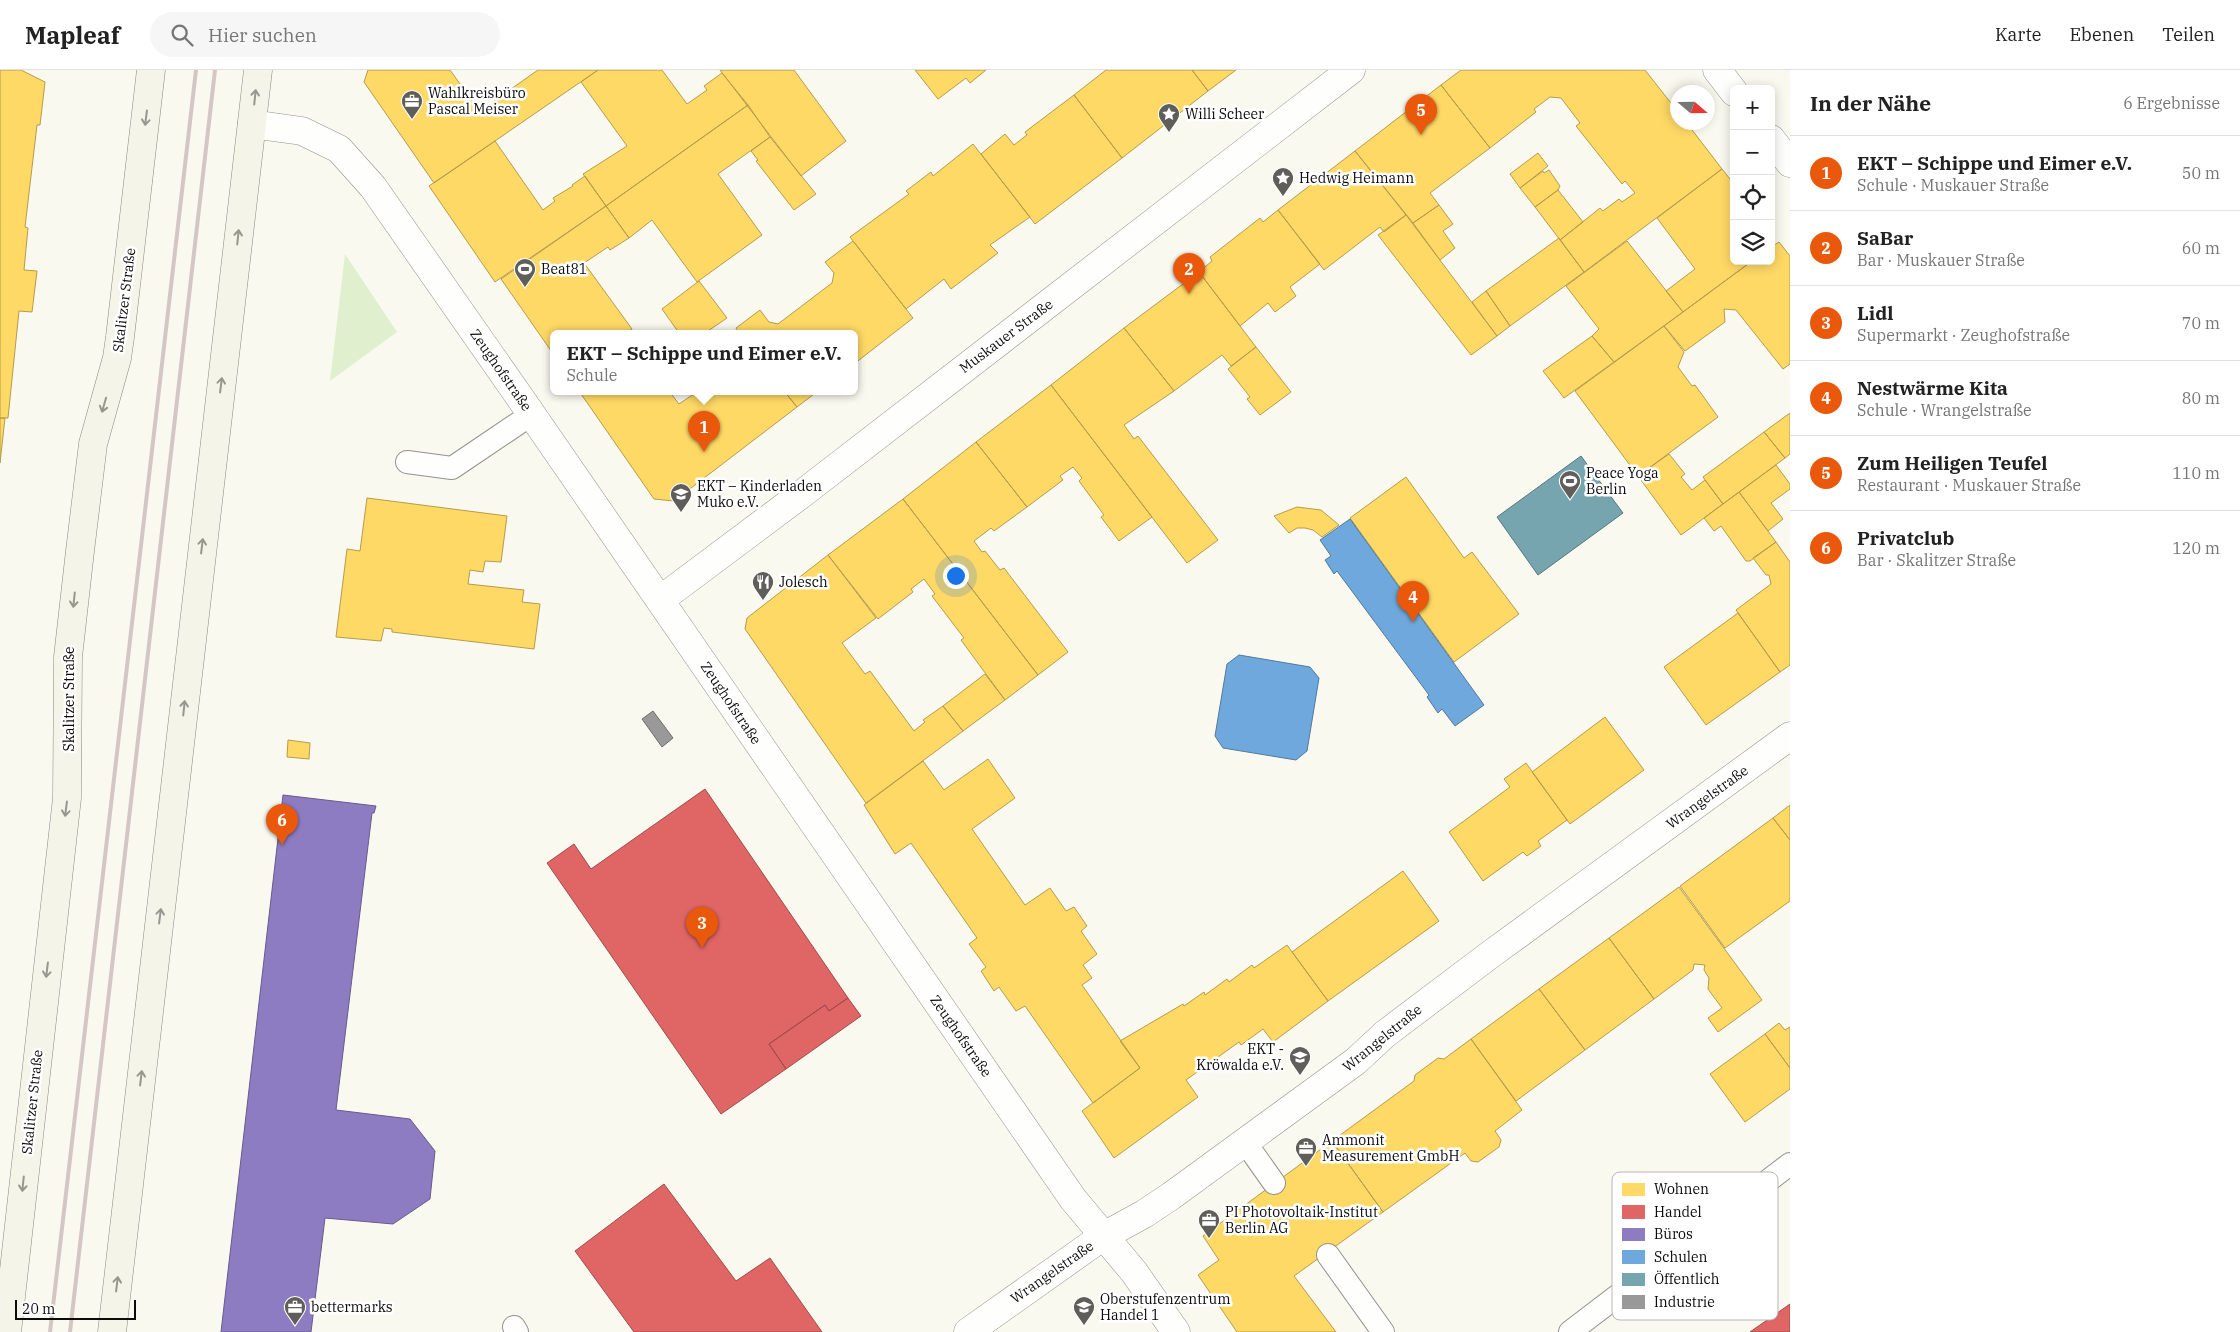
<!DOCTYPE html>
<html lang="de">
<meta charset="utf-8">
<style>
:root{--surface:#fff;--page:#f6f6f6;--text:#222;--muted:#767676;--line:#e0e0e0;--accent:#ea580c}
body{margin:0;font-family:"IBM Plex Serif",serif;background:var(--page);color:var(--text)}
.controls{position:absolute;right:15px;top:15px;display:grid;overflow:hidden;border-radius:8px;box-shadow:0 2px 12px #0003}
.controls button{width:45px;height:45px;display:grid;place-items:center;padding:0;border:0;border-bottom:1px solid var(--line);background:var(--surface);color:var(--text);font:25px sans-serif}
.compass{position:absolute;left:1670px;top:15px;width:45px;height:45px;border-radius:50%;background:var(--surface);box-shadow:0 2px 12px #0003;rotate:110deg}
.scale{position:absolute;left:15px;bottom:12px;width:121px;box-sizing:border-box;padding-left:5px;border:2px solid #0b0b0b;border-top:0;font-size:14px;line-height:18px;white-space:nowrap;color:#0b0b0b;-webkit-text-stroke:4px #fff;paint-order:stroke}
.you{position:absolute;left:955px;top:505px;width:18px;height:18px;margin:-12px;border:4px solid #fff;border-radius:50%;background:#1a73e8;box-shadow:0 0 0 8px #1a73e833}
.badge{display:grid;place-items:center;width:32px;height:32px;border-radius:50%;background:var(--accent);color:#fff;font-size:16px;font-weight:700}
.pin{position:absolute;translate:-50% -41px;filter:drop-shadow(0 1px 2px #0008)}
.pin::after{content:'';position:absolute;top:26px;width:18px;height:15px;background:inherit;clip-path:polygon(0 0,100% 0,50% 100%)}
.popup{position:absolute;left:550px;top:260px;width:308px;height:65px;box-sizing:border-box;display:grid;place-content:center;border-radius:8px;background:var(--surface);filter:drop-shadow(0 1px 4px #0005);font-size:16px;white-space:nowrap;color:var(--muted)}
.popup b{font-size:19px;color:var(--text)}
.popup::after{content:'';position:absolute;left:50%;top:100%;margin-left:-10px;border:10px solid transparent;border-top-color:var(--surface)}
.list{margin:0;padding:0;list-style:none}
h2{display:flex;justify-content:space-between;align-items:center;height:65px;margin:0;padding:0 20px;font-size:21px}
h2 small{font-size:16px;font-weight:400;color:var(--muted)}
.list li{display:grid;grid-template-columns:32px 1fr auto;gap:15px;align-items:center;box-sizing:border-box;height:75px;padding:0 20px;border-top:1px solid var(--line)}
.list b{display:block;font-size:19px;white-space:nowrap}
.list p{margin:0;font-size:16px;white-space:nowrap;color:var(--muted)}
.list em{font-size:16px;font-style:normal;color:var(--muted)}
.icon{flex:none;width:28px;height:28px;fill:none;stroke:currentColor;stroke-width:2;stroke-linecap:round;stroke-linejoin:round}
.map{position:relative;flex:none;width:1790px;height:1262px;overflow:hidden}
header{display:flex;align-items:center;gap:30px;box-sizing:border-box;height:70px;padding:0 25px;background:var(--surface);border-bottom:1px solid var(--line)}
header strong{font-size:24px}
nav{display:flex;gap:28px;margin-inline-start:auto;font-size:18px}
.search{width:350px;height:45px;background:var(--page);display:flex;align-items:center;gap:12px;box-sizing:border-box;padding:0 18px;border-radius:28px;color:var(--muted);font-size:19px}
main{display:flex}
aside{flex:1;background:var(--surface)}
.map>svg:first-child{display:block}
.green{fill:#e0f0cf}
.homes{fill:#ffd966;stroke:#b69b4b}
.shops{fill:#e06666;stroke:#a04b4b}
.offices{fill:#8e7cc3;stroke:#675a8c}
.schools{fill:#6fa8dc;stroke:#51799d}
.public{fill:#76a5af;stroke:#56777e}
.industry{fill:#999;stroke:#6e6e6e}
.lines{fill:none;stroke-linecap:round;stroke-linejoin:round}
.service-casing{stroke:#93928e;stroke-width:24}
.minor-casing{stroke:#93928e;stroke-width:29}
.secondary-casing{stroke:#898984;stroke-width:29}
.service{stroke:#fefefd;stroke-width:22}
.minor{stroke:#fefefd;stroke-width:28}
.secondary{stroke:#f4f4e8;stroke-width:28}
.rail{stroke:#d6c6c3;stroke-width:4}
.oneway{stroke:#979790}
.labels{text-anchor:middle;stroke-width:5;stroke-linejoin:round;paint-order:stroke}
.poi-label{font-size:14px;fill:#0b0b0b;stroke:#fff;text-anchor:start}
.street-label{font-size:14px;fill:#0b0b0b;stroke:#fff}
.key{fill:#fff;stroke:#b6b6b6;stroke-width:1}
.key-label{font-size:14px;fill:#0b0b0b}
</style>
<header>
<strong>Mapleaf</strong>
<div class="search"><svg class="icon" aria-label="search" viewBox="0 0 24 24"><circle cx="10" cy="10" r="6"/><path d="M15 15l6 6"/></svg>Hier suchen</div>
<nav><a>Karte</a><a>Ebenen</a><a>Teilen</a></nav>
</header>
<main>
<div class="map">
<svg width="1790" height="1262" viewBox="0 0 1790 1262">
<rect width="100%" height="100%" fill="#faf9ef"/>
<path class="green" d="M345,184l52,78 -67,49z"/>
<path class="homes" d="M0,0h21l24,12 -5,43h-3l-12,102 3,1 -4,42 13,1 -5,41 -13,-1 -11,107h-8z
M368,0h82l31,43 12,-9 1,-3 44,-31h60l-164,113 -70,-101z
M598,0h64l25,34 20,-14 -3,-4 18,-13 26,32 -142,101 -23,-32 44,-28 -46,-64z
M720,0h74l52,71 -45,35z
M915,0h71l-16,13 -4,-5 -28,21z
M1106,0h86l16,21 -86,67 -48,-63z
M1192,0h44l-28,21z
M1461,0h184l33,42v10h8l36,47 -138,103 -24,-32 40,-32 3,3 16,-12 3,3 13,-9 -10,-12 -3,3 -46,-58 4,-3 -19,-25 -11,-1 -16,12 2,3 -46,36 -49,-63z
M1441,15l49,63 -60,45 9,12 -26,18 -58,-72z
M1074,25l48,63 -87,66 -54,-70 24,-20 9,11 13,-10 -2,-3z
M748,35l22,32 -52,37 44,61 -65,47 -45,-62 -23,18 -23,-32z
M770,67l46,57 -22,16 -38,-49 2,-1 -7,-9z
M495,71l48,69 12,-9 -2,-3 20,-12 -1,-1 13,-9 21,30 -111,76 -66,-96z
M973,74l57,73 -40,28 8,8 -47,36 -7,-10 -38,30 -56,-72 59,-43 -3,-3 25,-19 2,4z
M1355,81l51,64 -22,17 -4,-5 -56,43 -46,-60z
M1538,83l10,13 -28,22 -10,-14z
M1722,99l12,15v77h18l-69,51 -17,-21 29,-22 -38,-51z
M1549,100l11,16 -2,4 -23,17 -15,-19 23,-17 1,2z
M1558,120l25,32 -23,18 -25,-33z
M1439,135l14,19 -10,7 12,17 -15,12 -27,-37z
M606,136l23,32 -19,12 -2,-3 -24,16 48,66 -7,4h-71v22l-53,-76z
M1278,140l42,54 -30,23 6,9 -21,16 -7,-9 -28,23 -41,-54 13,-11 -2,-4 50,-39 3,4z
M1406,145l91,121 -26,19 -93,-120z
M1559,168l25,34 -74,54 -24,-35z
M853,171l60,77 -59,46v-31h-115l-3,-5 24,-18 9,12 9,2 54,-41 2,-10 -9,-11z
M1627,171l56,71 -69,50 -22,-26 7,-7 -33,-43z
M1779,172l11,14v108l-7,5 -47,-59 -12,-1 1,13 -40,29 -21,-25 88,-65h19v-14z
M1199,202l57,75 -25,19 -9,-11 -48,36 -50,-63z
M699,211l28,37 -22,15h-26l-17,-24z
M1486,221l24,35 -13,10 -25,-34z
M1664,256l20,26 -6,15 14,19 3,-1 23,32 -80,59 -63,-85z
M1124,258l50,63 -50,34 10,14 4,-3 80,104 -31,23 -136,-178z
M1592,266l22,26 -50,36 -21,-27z
M1256,277l35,45 -31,23 -13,-16 3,-2 -22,-28z
M1051,315l101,132 -33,24 -18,-24 3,-2 -25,-34 3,-3 -9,-11 -13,9 3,4 -36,27 -51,-65z
M579,321h90l10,13 19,-13h86l13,16 -123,94 -20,-2z
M784,321h34l-21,16z
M1790,343v41l-5,4 -21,-26z
M0,348h5l-5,45z
M1764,362l21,26 -62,46 -20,-27z
M976,372l51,65 -33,24 -3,-3 -17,13 8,11 3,-1 15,19 4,-2 64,84 -30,23 -135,-176z
M1669,384l16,20 -4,3 11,13 13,-10 18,24 -42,31 -43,-59z
M1776,395l14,19v5l-19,14 12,16 -15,12 -29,-39z
M1406,407l58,81 8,-6 47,62 -65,48 -104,-144z
M1739,422l37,50 -26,19h-4l-25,-35 -7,5 -10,-13z
M367,428l140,18 -6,46 -16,-1 -2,11 -13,-2 -2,14 56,6 -2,12 18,2 -6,45 -142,-17v-3l-8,-1 -3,13 -45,-4 11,-88 13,2z
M903,429l135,176 -33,25 -44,-60 3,-2 -32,-42 3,-2 -11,-15 -13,10 2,3 -35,27 -50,-64z
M1297,437l24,3 18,15 -17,12 -9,-7 -8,-2h-8l-8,5 -15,-17z
M1776,472l14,20v103l-10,7 -44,-62 35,-26 -2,-9h-3l-13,-17z
M828,485l48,63 -34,25 23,31 5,-3 44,60 11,-9 -2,-2 20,-14 20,25 -97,72 -121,-174 2,-11z
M1738,543l42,59 -74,53 -42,-58z
M985,604l20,26 -42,31 -20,-25z
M1605,647l39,53 -74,54 -38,-52z
M288,670l22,3 -1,16 -22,-2z
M988,689l27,39 -43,31 53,76 25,-17 16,23 8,-4 13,19 -6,5 16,23 -14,11 9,13 -10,7 58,83 -47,35 -68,-97 -9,5 -17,-24 -5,4 -13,-20 5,-4 -17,-23 8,-6 -66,-95 -16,11 -31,-49 59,-44 21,29z
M1526,693l41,57 -29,21 3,5 -14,10 -4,-4 -40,29 -34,-49 61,-45 -6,-8z
M1790,735v35l-17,-22z
M1773,748l17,22v61l-65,47 -45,-62z
M1403,801l36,50 -111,80 -36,-49z
M1679,817l83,113 -44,32 -10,-14 14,-10 -14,-19 1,-11 -5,-8 1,-5 -11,-1 -1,6 -39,29 -45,-61z
M1609,868l45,61 -69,51 -46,-61z
M1287,875l41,56 -55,41 -10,-13 -22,16 -2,-3 -53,38 12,17 -84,61 -32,-47 58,-43 -20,-27 63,-37 1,2 20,-14 1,3 22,-16 2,3 23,-17 2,3z
M1539,919l46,61 -69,51 -45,-62z
M1779,953l6,7 5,-3v41l-25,-34z
M1765,964l25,34v21l-45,33 -35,-48z
M1471,969l51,71 -27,21 6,9 -2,7 -21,15 -7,-1 -6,-8 -82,59 -51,-71 82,-60 1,-6 23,-17 6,1z
M1332,1071l51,71 -89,64 42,56h-99l-39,-57 21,-15 -16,-24z"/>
<path class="shops" d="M705,719l143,209 -19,13 -4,-6 -56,39 17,25 -65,45 -174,-251 27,-19 17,25z
M848,928l13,18 -75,53 -17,-25 56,-39 4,6z
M664,1114l72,97 34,-23 52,74h-188l-59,-81z
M1790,1234v28h-40z"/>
<path class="offices" d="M283,725l93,11 -2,7h-2l-36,297 74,9 25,32 -5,48 -37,25 -68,-6 -14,114h-90z"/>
<path class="schools" d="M1350,449l134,186 -29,21 -13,-17 -4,4 -11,-16 2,-2 -92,-124 -3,3 -9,-14 6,-4 -11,-16z
M1239,585l71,12 9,11 -12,73 -11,9 -73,-12 -8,-12 12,-72z"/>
<path class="public" d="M1581,386l42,57 -85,62 -41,-58z"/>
<path class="industry" d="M653,641l20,27 -11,9 -20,-28z"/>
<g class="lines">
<g class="service-casing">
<path id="service" d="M407,392l45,6 80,-54
M1245,1072l29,41
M1328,1185l55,77
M514,1257l3,5
M1570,1262l220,-168"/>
</g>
<g class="minor-casing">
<path id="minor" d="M1717,0l17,22
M252,54l50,7 37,18 34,38 148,212 552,800 61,73 42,60
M1771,69l19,24
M660,530l147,-110 544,-420
M968,1262l134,-95 42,-23 27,-18 185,-135 29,-27 106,-80 299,-218"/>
</g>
<g class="secondary-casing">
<path id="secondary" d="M7,1262l60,-534 1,-141 12,-106 13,-107 24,-86 3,-21 31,-267
M112,1262l146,-1262"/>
</g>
<use href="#service" class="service"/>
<use href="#minor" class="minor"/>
<use href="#secondary" class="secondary"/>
<path class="rail" d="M50,1262l146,-1262
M70,1262l145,-1262"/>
</g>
<defs><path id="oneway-shaft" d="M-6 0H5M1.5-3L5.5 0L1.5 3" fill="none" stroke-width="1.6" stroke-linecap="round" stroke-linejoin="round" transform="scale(1.25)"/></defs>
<g class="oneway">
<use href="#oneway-shaft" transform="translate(255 27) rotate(-84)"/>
<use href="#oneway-shaft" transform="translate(146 48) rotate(97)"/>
<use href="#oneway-shaft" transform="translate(238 167) rotate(-84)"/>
<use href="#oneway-shaft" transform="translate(221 315) rotate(-83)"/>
<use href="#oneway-shaft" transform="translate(104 335) rotate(106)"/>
<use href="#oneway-shaft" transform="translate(202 476) rotate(-83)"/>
<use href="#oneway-shaft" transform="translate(74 530) rotate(96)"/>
<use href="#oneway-shaft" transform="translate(184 638) rotate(-84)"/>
<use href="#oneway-shaft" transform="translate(66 739) rotate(97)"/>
<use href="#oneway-shaft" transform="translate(160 846) rotate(-83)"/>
<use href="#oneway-shaft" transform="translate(47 900) rotate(97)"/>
<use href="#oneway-shaft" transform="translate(141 1008) rotate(-83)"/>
<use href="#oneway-shaft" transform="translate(23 1114) rotate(96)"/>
<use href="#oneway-shaft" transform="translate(117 1214) rotate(-83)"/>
</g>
<defs>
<g id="office-pin" transform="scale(1.125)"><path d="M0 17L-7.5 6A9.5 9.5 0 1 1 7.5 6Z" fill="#5f5e5b" stroke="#fff"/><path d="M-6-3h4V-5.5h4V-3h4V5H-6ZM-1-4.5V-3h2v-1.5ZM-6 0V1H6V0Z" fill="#fff"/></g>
<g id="sight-pin" transform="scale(1.125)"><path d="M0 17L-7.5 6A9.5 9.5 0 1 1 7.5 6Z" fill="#5f5e5b" stroke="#fff"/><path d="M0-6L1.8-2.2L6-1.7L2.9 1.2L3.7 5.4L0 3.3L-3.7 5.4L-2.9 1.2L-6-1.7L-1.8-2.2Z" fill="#fff"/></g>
<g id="stadium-pin" transform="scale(1.125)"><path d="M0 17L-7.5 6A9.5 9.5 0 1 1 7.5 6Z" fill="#5f5e5b" stroke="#fff"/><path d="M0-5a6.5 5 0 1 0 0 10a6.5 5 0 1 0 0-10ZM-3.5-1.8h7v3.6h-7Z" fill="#fff"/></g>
<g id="school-pin" transform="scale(1.125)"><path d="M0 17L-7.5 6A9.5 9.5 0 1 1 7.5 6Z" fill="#5f5e5b" stroke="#fff"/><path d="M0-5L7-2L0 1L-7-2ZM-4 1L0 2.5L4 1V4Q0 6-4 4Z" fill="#fff"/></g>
<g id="restaurant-pin" transform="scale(1.125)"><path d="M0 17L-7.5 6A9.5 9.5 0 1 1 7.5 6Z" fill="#5f5e5b" stroke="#fff"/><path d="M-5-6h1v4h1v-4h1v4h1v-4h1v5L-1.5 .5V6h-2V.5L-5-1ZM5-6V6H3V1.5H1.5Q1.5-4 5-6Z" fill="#fff"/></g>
</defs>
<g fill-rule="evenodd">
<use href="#office-pin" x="412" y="31"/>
<use href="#sight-pin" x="1169" y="44"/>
<use href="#sight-pin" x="1283" y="108"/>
<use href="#stadium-pin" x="525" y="199"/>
<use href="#stadium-pin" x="1570" y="411"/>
<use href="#school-pin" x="681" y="424"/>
<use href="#restaurant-pin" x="763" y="512"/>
<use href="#school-pin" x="1300" y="987"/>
<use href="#office-pin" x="1306" y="1078"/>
<use href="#office-pin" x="1209" y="1150"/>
<use href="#office-pin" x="295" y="1237"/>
<use href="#school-pin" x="1084" y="1237"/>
</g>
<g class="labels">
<g class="poi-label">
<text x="428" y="28">Wahlkreisbüro<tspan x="428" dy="16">Pascal Meiser</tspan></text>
<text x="1185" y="49">Willi Scheer</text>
<text x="1299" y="113">Hedwig Heimann</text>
<text x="541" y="204">Beat81</text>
<text x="1586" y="408">Peace Yoga<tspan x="1586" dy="16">Berlin</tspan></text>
<text x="697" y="421">EKT – Kinderladen<tspan x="697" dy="16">Muko e.V.</tspan></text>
<text x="779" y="517">Jolesch</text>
<text x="1284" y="984" text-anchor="end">EKT -<tspan x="1284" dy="16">Kröwalda e.V.</tspan></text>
<text x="1322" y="1075">Ammonit<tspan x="1322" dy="16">Measurement GmbH</tspan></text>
<text x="1225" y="1147">PI Photovoltaik-Institut<tspan x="1225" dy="16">Berlin AG</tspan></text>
<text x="1100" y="1234">Oberstufenzentrum<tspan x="1100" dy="16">Handel 1</tspan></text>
<text x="311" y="1242">bettermarks</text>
</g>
<g class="street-label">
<text transform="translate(124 230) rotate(-83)" y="5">Skalitzer Straße</text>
<text transform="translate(1006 266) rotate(-37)" y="5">Muskauer Straße</text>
<text transform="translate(501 300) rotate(55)" y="5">Zeughofstraße</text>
<text transform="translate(69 629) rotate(-90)" y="5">Skalitzer Straße</text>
<text transform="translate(731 633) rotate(56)" y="5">Zeughofstraße</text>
<text transform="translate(1707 727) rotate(-36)" y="5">Wrangelstraße</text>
<text transform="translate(961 966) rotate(55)" y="5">Zeughofstraße</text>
<text transform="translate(1382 968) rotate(-39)" y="5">Wrangelstraße</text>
<text transform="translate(32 1032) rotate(-84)" y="5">Skalitzer Straße</text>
<text transform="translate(1052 1202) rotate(-35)" y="5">Wrangelstraße</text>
</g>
</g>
<rect x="1612" y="1102" width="166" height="148" rx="8" class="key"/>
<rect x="1622" y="1113" width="23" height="13" fill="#ffd966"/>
<rect x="1622" y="1135" width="23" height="14" fill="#e06666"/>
<rect x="1622" y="1158" width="23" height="13" fill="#8e7cc3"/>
<rect x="1622" y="1180" width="23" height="14" fill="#6fa8dc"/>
<rect x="1622" y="1203" width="23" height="13" fill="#76a5af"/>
<rect x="1622" y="1225" width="23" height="14" fill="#999"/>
<g class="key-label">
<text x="1654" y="1124">Wohnen</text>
<text x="1654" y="1147">Handel</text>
<text x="1654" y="1169">Büros</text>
<text x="1654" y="1192">Schulen</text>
<text x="1654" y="1214">Öffentlich</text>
<text x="1654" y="1237">Industrie</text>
</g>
</svg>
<div class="controls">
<button>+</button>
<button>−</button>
<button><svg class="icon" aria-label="locate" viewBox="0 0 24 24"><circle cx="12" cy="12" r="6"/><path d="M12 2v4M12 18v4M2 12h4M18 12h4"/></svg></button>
<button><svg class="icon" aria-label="layers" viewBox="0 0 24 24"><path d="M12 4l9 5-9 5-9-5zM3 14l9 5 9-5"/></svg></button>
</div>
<svg class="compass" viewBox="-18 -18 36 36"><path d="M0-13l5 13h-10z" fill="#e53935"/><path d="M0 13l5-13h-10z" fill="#767676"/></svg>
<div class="scale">20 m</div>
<div class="you"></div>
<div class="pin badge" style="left:704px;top:382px">1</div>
<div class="popup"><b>EKT – Schippe und Eimer e.V.</b>Schule</div>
<div class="pin badge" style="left:1189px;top:224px">2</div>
<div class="pin badge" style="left:702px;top:878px">3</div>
<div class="pin badge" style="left:1413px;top:552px">4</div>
<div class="pin badge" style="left:1421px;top:65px">5</div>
<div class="pin badge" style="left:282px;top:775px">6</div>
</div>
<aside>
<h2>In der Nähe<small>6 Ergebnisse</small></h2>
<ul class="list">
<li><span class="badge">1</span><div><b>EKT – Schippe und Eimer e.V.</b><p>Schule · Muskauer Straße</p></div><em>50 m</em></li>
<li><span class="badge">2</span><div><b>SaBar</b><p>Bar · Muskauer Straße</p></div><em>60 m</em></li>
<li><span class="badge">3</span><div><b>Lidl</b><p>Supermarkt · Zeughofstraße</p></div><em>70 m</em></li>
<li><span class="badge">4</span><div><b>Nestwärme Kita</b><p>Schule · Wrangelstraße</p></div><em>80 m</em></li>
<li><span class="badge">5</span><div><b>Zum Heiligen Teufel</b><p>Restaurant · Muskauer Straße</p></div><em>110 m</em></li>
<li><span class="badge">6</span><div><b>Privatclub</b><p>Bar · Skalitzer Straße</p></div><em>120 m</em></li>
</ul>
</aside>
</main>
